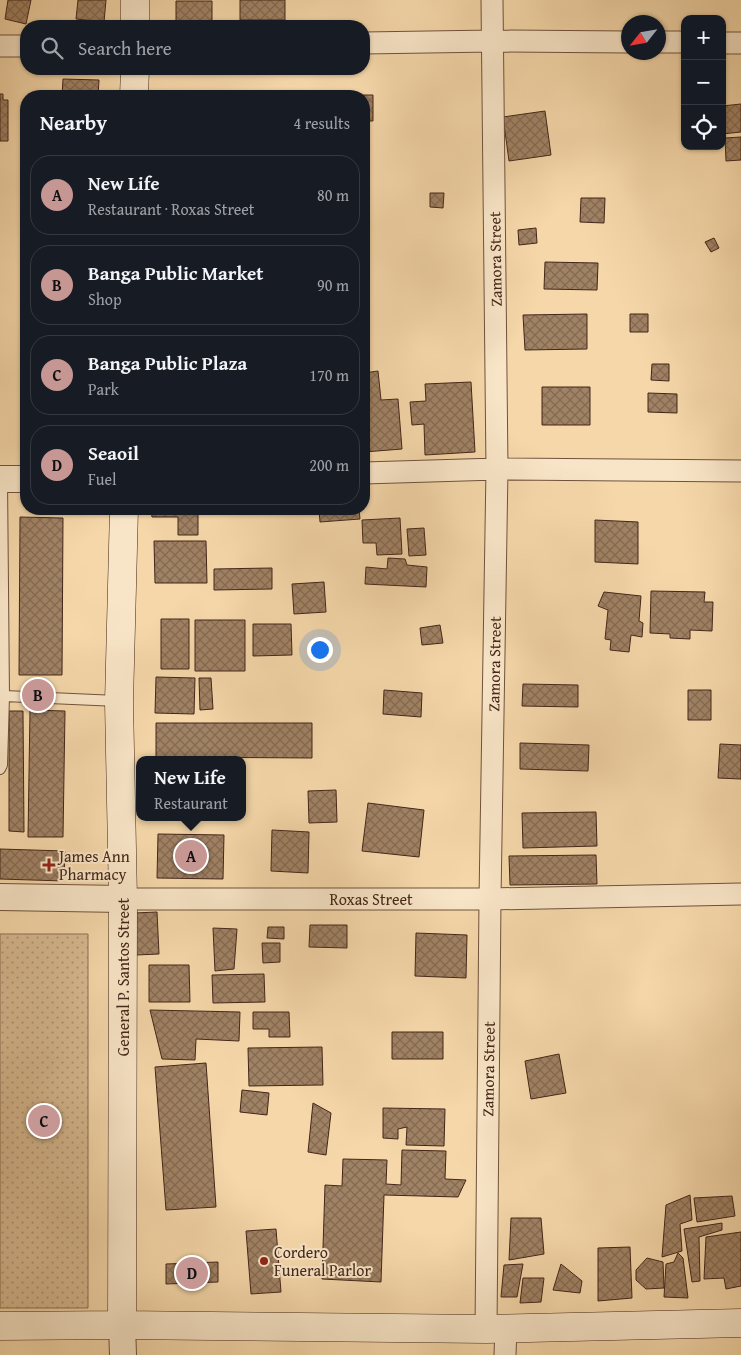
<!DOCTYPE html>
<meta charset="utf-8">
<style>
:root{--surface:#171b24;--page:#20242c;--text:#f1f3f6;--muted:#9ea1a6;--line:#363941;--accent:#c59692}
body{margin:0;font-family:"Gentium Book Plus",serif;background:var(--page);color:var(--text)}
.controls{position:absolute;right:15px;top:15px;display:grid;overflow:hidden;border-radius:10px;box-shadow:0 1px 4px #0004}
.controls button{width:45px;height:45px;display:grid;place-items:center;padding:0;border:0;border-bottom:1px solid var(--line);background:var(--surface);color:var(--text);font:25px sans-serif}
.compass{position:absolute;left:621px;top:15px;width:45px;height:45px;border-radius:50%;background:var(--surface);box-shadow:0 1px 4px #0004;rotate:239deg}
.you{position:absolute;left:319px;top:649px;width:18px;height:18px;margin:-12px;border:4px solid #fff;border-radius:50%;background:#1a73e8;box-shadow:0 0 0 8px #1a73e833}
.badge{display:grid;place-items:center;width:32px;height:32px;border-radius:50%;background:var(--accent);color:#111;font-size:16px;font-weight:700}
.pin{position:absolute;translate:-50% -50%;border:2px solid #fff;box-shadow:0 1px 5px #0006}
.popup{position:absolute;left:136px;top:756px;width:110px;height:65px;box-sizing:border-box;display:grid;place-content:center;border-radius:10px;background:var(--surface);filter:drop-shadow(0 1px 4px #0005);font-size:16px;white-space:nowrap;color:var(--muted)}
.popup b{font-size:19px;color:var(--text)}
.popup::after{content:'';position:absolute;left:50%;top:100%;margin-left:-10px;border:10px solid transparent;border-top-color:var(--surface)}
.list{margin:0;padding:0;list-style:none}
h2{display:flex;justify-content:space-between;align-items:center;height:65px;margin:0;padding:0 20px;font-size:21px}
h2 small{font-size:16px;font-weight:400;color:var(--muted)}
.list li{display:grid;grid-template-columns:32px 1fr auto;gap:15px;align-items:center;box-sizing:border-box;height:80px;margin:0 10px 10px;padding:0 10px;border:1px solid var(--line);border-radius:20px}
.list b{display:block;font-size:19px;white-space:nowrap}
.list p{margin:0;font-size:16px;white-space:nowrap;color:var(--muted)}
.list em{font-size:16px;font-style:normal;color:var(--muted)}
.icon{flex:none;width:28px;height:28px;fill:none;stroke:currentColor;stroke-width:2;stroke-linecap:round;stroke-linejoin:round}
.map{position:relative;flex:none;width:741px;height:1355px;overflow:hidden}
.search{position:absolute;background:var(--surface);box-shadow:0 1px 4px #0004;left:20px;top:20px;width:350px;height:55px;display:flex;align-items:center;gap:12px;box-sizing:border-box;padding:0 18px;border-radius:20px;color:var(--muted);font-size:19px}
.panel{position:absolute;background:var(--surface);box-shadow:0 1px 4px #0004;left:20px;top:90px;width:350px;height:425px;border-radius:20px}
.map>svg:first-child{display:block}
.park{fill:url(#park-dots);stroke:#8e7055}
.building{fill:url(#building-cross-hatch);stroke:#442619}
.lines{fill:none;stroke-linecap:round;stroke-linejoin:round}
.service-casing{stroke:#70523d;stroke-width:12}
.minor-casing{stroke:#70523d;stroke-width:23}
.tertiary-casing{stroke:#70523d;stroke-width:28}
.secondary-casing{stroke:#442619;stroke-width:29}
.service{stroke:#f8e5c7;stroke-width:10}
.minor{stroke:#f8e5c7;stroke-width:21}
.tertiary{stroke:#f8e5c7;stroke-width:26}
.secondary{stroke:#f8e5c7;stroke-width:28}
.poi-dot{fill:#8f2418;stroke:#f8e5c7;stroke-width:2}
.labels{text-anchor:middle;stroke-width:4;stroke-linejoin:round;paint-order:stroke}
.street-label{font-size:16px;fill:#442619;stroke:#f8e5c7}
.poi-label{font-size:16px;fill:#442619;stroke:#f8e5c7;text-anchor:start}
</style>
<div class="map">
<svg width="741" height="1355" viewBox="0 0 741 1355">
<defs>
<pattern id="park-dots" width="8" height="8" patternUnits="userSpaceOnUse" patternTransform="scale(1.25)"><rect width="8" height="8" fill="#d7b991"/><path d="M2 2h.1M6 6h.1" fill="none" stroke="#b09676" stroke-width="1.8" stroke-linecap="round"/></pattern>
<pattern id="building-cross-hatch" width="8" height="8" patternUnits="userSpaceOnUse" patternTransform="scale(1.25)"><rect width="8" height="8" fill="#a08264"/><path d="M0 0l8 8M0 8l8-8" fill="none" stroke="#846a52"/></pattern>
</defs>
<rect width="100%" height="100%" fill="#f5d7a9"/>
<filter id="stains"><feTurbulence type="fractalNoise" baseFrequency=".004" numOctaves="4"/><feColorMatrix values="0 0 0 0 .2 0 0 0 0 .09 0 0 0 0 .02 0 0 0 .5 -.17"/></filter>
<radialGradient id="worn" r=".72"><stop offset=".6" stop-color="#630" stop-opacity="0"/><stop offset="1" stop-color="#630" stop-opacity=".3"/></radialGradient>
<path class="park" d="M0,934h88v374h-88z"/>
<path class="building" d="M8,0h23l-5,24 -21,-5z
M78,0h28l-2,22 -28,-3z
M240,0h45v20h-45z
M176,1h36v22h-36z
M63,79l36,1 -1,16h-36z
M0,94h3v6h5v41h-8z
M349,95h24v26h-9v-25h-15z
M741,104v28l-19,2v-28z
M545,111l6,44 -42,6 -6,-44z
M741,137v23l-15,1 -1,-23z
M430,193h14l-1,15 -13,-1z
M581,198h24l-1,25 -24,-1z
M536,228l1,15 -18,2 -1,-15z
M714,238l5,10 -8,4 -6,-10z
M545,262l53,1 -1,27 -53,-1z
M587,314v35l-62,1 -2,-35z
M630,314h18v18h-18z
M23,347h3v29h-1z
M652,364h17v17l-18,-1z
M378,371l3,29 17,-1 4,50 -38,3v-79z
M471,382l4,70 -50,3 -1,-31 -12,1 -2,-23 16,-1 -1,-17z
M542,387h48v38h-48z
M648,393l29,1v19l-29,-1z
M22,427h4v26h-2z
M151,509h47v26h-20v-18h-26z
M319,509h40l1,10 -40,3z
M20,517l43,1 -1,157h-43z
M400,518l2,36 -25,1 -1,-12h-13l-1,-23z
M595,520l43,2v42l-43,-2z
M424,528l2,27 -17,1 -2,-27z
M154,541h52l1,42h-52z
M388,558l17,1 2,6 20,2 -1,20 -61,-3 1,-17 21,2z
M272,568v21l-58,1v-21z
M324,582l2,30 -32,2 -2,-30z
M651,591l54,1 -1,10h9l-1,29 -22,-1v9l-20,-1v-4l-20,-1z
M604,592l37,4 -2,25 4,2 -1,14 -11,-2 -2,17 -19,-2 1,-10 -6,-1 3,-29 -10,-4z
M161,619h28v50h-28z
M195,620h50v51h-50z
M253,624h38l1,31 -39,1z
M440,625l3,18 -21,2 -2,-17z
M156,677l39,1 -1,36 -39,-1z
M199,678h12l2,31 -13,1z
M523,684l55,1v22l-56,-1z
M384,690l38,3 -1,24 -38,-3z
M688,690h23v30h-23z
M30,710l35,1 -2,126h-35z
M9,711h14l1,121 -15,-1z
M156,723h156v35l-156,-1z
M520,743l69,2 -1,26 -68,-2z
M720,744l21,1v34l-23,-1z
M336,790l1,32 -28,1 -1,-32z
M368,803l56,7 -5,47 -57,-6z
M596,812l1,34 -74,2 -1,-35z
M272,830l37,2 -1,41 -37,-2z
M158,834l66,1 -1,44 -66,-1z
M0,849l65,2 -1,30 -64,-2z
M596,855l1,29 -87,1 -1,-29z
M157,912l2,42 -23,1 -2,-42z
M310,925h37v23l-38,-1z
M268,927h16v12l-17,-1z
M213,928l24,1 -3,40 -19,2z
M416,933l51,2 -1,43 -51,-2z
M262,943h18v19l-17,1z
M149,965h40l1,37h-41z
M264,974l1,28 -52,1 -1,-28z
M150,1010l90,2 -1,29 -43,-2 -1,21 -33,-1z
M253,1012h36l1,25h-21v-8h-16z
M392,1032h51v27h-51z
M322,1047l1,38 -74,1 -1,-38z
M559,1054l7,39 -35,6 -6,-38z
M206,1063l10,144 -50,3 -11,-143z
M242,1090l27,3 -2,22 -27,-3z
M313,1103l18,10 -5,42 -18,-3z
M383,1108l62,1 -1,37 -38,-1 1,-18 -9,2v10l-15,-1z
M402,1150l44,1 -1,28 21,1 -8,17 -74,-2 -3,87 -59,-3 3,-94 17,1 1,-27 44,1 -1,24 15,1z
M690,1195l2,25 -12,4 2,27 -20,6 4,-52z
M732,1196l3,20 -38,6 -3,-24z
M511,1218h30l3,36 -35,6z
M722,1223v7l-23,7 1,44 -8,1 -8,-53z
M276,1229l5,63 -30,2 -5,-63z
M741,1232v54l-15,3 -2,-11 -20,1 2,-42z
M630,1247l2,51 -34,3v-53z
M678,1253l5,5 5,40 -24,-1 2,-33 8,-2z
M647,1258l16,4 1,26 -18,1 -10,-9v-10z
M218,1262v20l-52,2v-20z
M523,1264l-6,33h-16l3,-32z
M561,1264l21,17 -2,12 -27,-3z
M523,1278h21l-3,24 -21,1z"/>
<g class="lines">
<g class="service-casing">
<path id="service" d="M4,696l114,5
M0,769l2,-4 2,-69 -2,-217"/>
</g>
<g class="minor-casing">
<path id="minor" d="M658,42h27
M364,43l128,-2 136,1
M722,43h19
M0,46h26
M364,473l133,-4 244,2
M123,899h367l251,-5
M486,1329l4,-430 7,-430 -5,-469
M505,1355l1,-27"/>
</g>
<g class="tertiary-casing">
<path id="tertiary" d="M0,479h26
M0,897l123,2
M122,1325l1,30"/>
</g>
<g class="secondary-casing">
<path id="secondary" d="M135,0v26
M134,96l1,-27
M122,1325l1,-426 -4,-197 5,-193
M0,1326l122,-1 364,4 255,-6"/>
</g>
<use href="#service" class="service"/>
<use href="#minor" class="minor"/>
<use href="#tertiary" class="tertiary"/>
<use href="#secondary" class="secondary"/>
</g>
<g class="poi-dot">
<path d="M46.5 857.5h5v5h5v5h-5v5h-5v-5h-5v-5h5z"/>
<circle cx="264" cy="1261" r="5"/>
</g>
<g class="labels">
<g class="street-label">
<text transform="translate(495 259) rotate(-91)" y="6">Zamora Street</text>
<text transform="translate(494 664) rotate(-89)" y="6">Zamora Street</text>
<text x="371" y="905">Roxas Street</text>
<text transform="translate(123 977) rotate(-90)" y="6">General P. Santos Street</text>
<text transform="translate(488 1069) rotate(-89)" y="6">Zamora Street</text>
</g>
<g class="poi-label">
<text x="59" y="862">James Ann<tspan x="59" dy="18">Pharmacy</tspan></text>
<text x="274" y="1258">Cordero<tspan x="274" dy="18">Funeral Parlor</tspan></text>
</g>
</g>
<rect width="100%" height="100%" filter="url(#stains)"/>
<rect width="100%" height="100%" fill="url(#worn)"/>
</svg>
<div class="controls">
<button>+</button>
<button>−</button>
<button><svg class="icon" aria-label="locate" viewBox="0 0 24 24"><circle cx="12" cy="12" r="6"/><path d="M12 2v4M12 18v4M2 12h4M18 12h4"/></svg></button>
</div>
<svg class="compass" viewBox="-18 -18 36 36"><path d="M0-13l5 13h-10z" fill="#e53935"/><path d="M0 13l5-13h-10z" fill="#9ea1a6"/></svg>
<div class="you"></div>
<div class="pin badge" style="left:191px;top:856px">A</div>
<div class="popup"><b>New Life</b>Restaurant</div>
<div class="pin badge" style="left:38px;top:695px">B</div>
<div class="pin badge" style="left:44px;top:1121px">C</div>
<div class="pin badge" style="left:192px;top:1273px">D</div>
<div class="search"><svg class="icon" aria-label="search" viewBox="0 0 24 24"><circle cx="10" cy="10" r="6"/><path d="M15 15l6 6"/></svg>Search here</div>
<section class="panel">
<h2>Nearby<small>4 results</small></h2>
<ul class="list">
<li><span class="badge">A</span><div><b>New Life</b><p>Restaurant · Roxas Street</p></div><em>80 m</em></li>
<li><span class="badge">B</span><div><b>Banga Public Market</b><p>Shop</p></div><em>90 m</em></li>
<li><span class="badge">C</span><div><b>Banga Public Plaza</b><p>Park</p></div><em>170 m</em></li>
<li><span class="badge">D</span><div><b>Seaoil</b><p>Fuel</p></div><em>200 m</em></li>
</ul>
</section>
</div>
